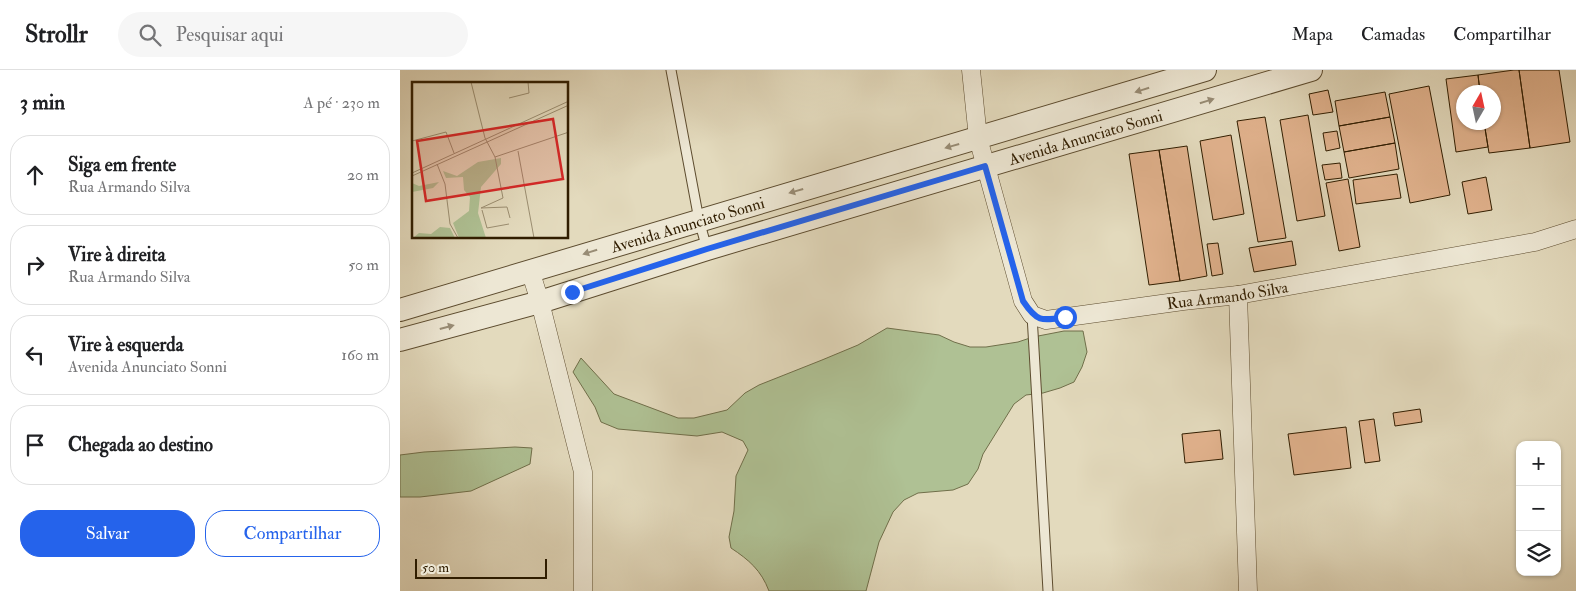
<!DOCTYPE html>
<html lang="pt">
<meta charset="utf-8">
<style>
:root{--surface:#fff;--page:#f6f6f6;--text:#202124;--muted:#757577;--line:#e0e0e0;--accent:#2563eb}
body{margin:0;font-family:"IM FELL Double Pica",serif;background:var(--page);color:var(--text)}
.controls{position:absolute;right:15px;bottom:15px;display:grid;overflow:hidden;border-radius:10px;box-shadow:0 1px 4px #0004}
.controls button{width:45px;height:45px;display:grid;place-items:center;padding:0;border:0;border-bottom:1px solid var(--line);background:var(--surface);color:var(--text);font:25px sans-serif}
.compass{position:absolute;left:1056px;top:15px;width:45px;height:45px;border-radius:50%;background:var(--surface);box-shadow:0 1px 4px #0004;rotate:9deg}
.scale{position:absolute;left:15px;bottom:12px;width:132px;box-sizing:border-box;padding-left:5px;border:2px solid #301d00;border-top:0;font-size:14px;line-height:18px;white-space:nowrap;color:#301d00;-webkit-text-stroke:4px #ede7d4;paint-order:stroke}
.stop{position:absolute;width:15px;height:15px;margin:-11px;border:4px solid #2563eb;border-radius:50%;background:#fff}
.stop.end{background:#2563eb;border-color:#fff;box-shadow:0 1px 5px #0008}
.list{margin:0;padding:0;list-style:none}
h2{display:flex;justify-content:space-between;align-items:center;height:65px;margin:0;padding:0 20px;font-size:21px}
h2 small{font-size:16px;font-weight:400;color:var(--muted)}
.list li{display:grid;grid-template-columns:32px 1fr auto;gap:15px;align-items:center;box-sizing:border-box;height:80px;margin:0 10px 10px;padding:0 10px;border:1px solid var(--line);border-radius:20px}
.list b{display:block;font-size:19px;white-space:nowrap}
.list p{margin:0;font-size:16px;white-space:nowrap;color:var(--muted)}
.list em{font-size:16px;font-style:normal;color:var(--muted)}
.actions{display:flex;gap:10px;padding:15px 20px}
.actions a{flex:1;padding:11px 0;border:1px solid var(--accent);border-radius:20px;text-align:center;font-size:18px;color:var(--accent)}
.actions .main{background:var(--accent);color:#fff}
.icon{flex:none;width:28px;height:28px;fill:none;stroke:currentColor;stroke-width:2;stroke-linecap:round;stroke-linejoin:round}
.map{position:relative;flex:none;width:1176px;height:521px;overflow:hidden}
header{display:flex;align-items:center;gap:30px;box-sizing:border-box;height:70px;padding:0 25px;background:var(--surface);border-bottom:1px solid var(--line)}
header strong{font-size:24px}
nav{display:flex;gap:28px;margin-inline-start:auto;font-size:18px}
.search{width:350px;height:45px;background:var(--page);display:flex;align-items:center;gap:12px;box-sizing:border-box;padding:0 18px;border-radius:28px;color:var(--muted);font-size:19px}
main{display:flex}
aside{flex:1;background:var(--surface)}
.map>svg:first-child{display:block}
.green{fill:#afc194;stroke:#706f4a}
.building{fill:#e1b28d;stroke:#301d00}
.lines{fill:none;stroke-linecap:round;stroke-linejoin:round}
.service-casing{stroke:#5d4c2f;stroke-width:11}
.minor-casing{stroke:#5d4c2f;stroke-width:19}
.tertiary-casing{stroke:#5d4c2f;stroke-width:24}
.service{stroke:#ede7d4;stroke-width:9}
.minor{stroke:#ede7d4;stroke-width:18}
.tertiary{stroke:#ede7d4;stroke-width:22}
.oneway{fill:#988c75}
.route{stroke:#2563eb;stroke-width:6}
.labels{text-anchor:middle;stroke-width:4.5;stroke-linejoin:round;paint-order:stroke}
.street-label{font-size:16px;fill:#301d00;stroke:#ede7d4}
.inset-road{fill:none;stroke:#9b8e71;stroke-width:1}
.view{fill:#d62828;fill-opacity:0.15;stroke:#d62828;stroke-width:2.5}
.inset-edge{fill:none;stroke:#301d00;stroke-width:2.5}
</style>
<header>
<strong>Strollr</strong>
<div class="search"><svg class="icon" aria-label="search" viewBox="0 0 24 24"><circle cx="10" cy="10" r="6"/><path d="M15 15l6 6"/></svg>Pesquisar aqui</div>
<nav><a>Mapa</a><a>Camadas</a><a>Compartilhar</a></nav>
</header>
<main>
<aside>
<h2>3 min<small>A pé · 230 m</small></h2>
<ul class="list">
<li><svg class="icon" aria-label="ahead" viewBox="0 0 24 24"><path d="M12 20V5M6 11l6-6 6 6"/></svg><div><b>Siga em frente</b><p>Rua Armando Silva</p></div><em>20 m</em></li>
<li><svg class="icon" aria-label="right" viewBox="0 0 24 24"><path d="M7 20v-9h11M14 6l5 5-5 5"/></svg><div><b>Vire à direita</b><p>Rua Armando Silva</p></div><em>50 m</em></li>
<li><svg class="icon" aria-label="left" viewBox="0 0 24 24"><path d="M17 20v-9H6M10 6l-5 5 5 5"/></svg><div><b>Vire à esquerda</b><p>Avenida Anunciato Sonni</p></div><em>160 m</em></li>
<li><svg class="icon" aria-label="arrive" viewBox="0 0 24 24"><path d="M6 21V4h12l-3 4 3 4H6"/></svg><div><b>Chegada ao destino</b></div></li>
</ul>
<div class="actions"><a class="main">Salvar</a><a>Compartilhar</a></div>
</aside>
<div class="map">
<svg width="1176" height="521" viewBox="0 0 1176 521">
<rect width="100%" height="100%" fill="#e3dabd"/>
<filter id="stains"><feTurbulence type="fractalNoise" baseFrequency=".004" numOctaves="4"/><feColorMatrix values="0 0 0 0 .2 0 0 0 0 .09 0 0 0 0 .02 0 0 0 .5 -.17"/></filter>
<radialGradient id="worn" r=".72"><stop offset=".6" stop-color="#630" stop-opacity="0"/><stop offset="1" stop-color="#630" stop-opacity=".3"/></radialGradient>
<path class="green" d="M487,258l52,7 15,7 16,5h16l32,-5 15,-5 31,-6h19l4,21 -5,15 -8,15 -14,6 -17,5 -17,2 -12,9 -31,50 -5,15 -10,15 -15,6 -35,3 -14,7 -11,12 -14,30 -13,49h-97c-8,-21 -20,-31 -38,-43l-2,-11 5,-26 2,-35 12,-26 -5,-9 -21,-9 -25,4 -79,-7 -17,-7 -6,-15 -22,-35 8,-14 33,36 64,24h16l33,-8 18,-17 14,-8 63,-25 36,-15z
M115,377l17,1 -2,16 -59,27 -51,6h-20v-42l24,-3z"/>
<path class="building" d="M1114,0h5l11,78 -41,5 -5,-31h10v-30h-14l-2,-17z
M1119,0h40l11,72 -40,6z
M1078,5l2,17h-16v30h20l4,25 -32,5 -10,-73z
M1029,16l21,109 -40,8 -21,-109z
M928,20l5,22 -20,3 -4,-21z
M985,22l5,25 -51,9 -4,-25z
M908,45l17,101 -28,5 -17,-101z
M865,47l21,121 -28,4 -21,-121z
M990,47l5,26 -51,9 -5,-26z
M937,61l3,17 -14,3 -3,-18z
M831,65l13,79 -31,6 -13,-79z
M995,73l4,26 -50,9 -5,-26z
M787,76l20,130 -27,5 -21,-131z
M759,80l21,131 -31,4 -20,-131z
M940,93l2,15 -17,2 -3,-15z
M997,104l4,24 -45,6 -3,-24z
M1086,107l6,33 -24,4 -6,-32z
M948,109l12,68 -21,4 -13,-68z
M892,171l4,24 -42,7 -5,-24z
M818,173l5,31 -11,2 -5,-32z
M1020,339l2,13 -27,4 -2,-13z
M974,349l6,42 -15,2 -6,-42z
M946,357l5,41 -57,7 -6,-41z
M820,360l3,29 -38,4 -3,-29z"/>
<g class="lines">
<g class="service-casing">
<path id="service" d="M271,0l28,150 8,29
M632,245l16,276"/>
</g>
<g class="minor-casing">
<g id="minor">
<path id="s1" d="M571,0l7,68 45,163 9,14 14,5 137,-19 55,-6 297,-53 41,-13"/>
<path d="M130,200l10,32 43,170v119"/>
<path d="M838,225l10,296"/>
</g>
</g>
<g class="tertiary-casing">
<g id="tertiary">
<path id="s2" d="M0,240l805,-240"/>
<path id="s3" d="M0,270l140,-38 167,-53 604,-179"/>
</g>
</g>
<use href="#service" class="service"/>
<use href="#minor" class="minor"/>
<use href="#tertiary" class="tertiary"/>
</g>
<defs><path id="oneway-solid" d="M-6-.8H1V-3.2L6.5 0L1 3.2V.8H-6Z" transform="scale(1.25)"/></defs>
<g class="oneway">
<use href="#oneway-solid" transform="translate(742 20) rotate(163)"/>
<use href="#oneway-solid" transform="translate(807 31) rotate(-17)"/>
<use href="#oneway-solid" transform="translate(552 76) rotate(164)"/>
<use href="#oneway-solid" transform="translate(396 121) rotate(164)"/>
<use href="#oneway-solid" transform="translate(190 182) rotate(163)"/>
<use href="#oneway-solid" transform="translate(47 257) rotate(-15)"/>
</g>
<g class="lines">
<path class="route" d="M172,222l135,-43 278,-83 38,135c14,21 18,20 42,16"/>
</g>
<g class="labels">
<g class="street-label">
<text dy="6" stroke="none"><textPath href="#s3" startOffset="715">Avenida Anunciato Sonni</textPath></text>
<text dy="6" stroke="none"><textPath href="#s2" startOffset="300">Avenida Anunciato Sonni</textPath></text>
<text dy="6" stroke="none"><textPath href="#s1" startOffset="452">Rua Armando Silva</textPath></text>
</g>
</g>
<g transform="translate(12 12)">
<rect width="156" height="156" fill="#e3dabd"/>
<path d="M89,76v6l-20,23 -3,26 8,25h-27l-6,-15 16,-12 1,-14 -6,-7 -1,-13 -17,1 -3,-7 14,5 21,-14zM27,100l-6,6 -21,4v-9l7,3zM28,145l10,1 5,10h-42l6,-5 12,1z" fill="#afc194"/>
<path class="inset-road" d="M59,0l14,56 10,19 74,-25M97,16l20,-5 -1,-11M0,59l34,-9 8,21M106,69l16,87M83,75l8,41 -22,10 26,-1 3,11M25,82l8,20 5,40 8,14M0,91l157,-72M0,94l157,-71M70,128l5,18 22,-4"/>
<path class="view" d="M141,37l10,60 -137,22 -9,-60z"/>
<rect width="156" height="156" class="inset-edge"/>
</g>
<rect width="100%" height="100%" filter="url(#stains)"/>
<rect width="100%" height="100%" fill="url(#worn)"/>
</svg>
<div class="controls">
<button>+</button>
<button>−</button>
<button><svg class="icon" aria-label="layers" viewBox="0 0 24 24"><path d="M12 4l9 5-9 5-9-5zM3 14l9 5 9-5"/></svg></button>
</div>
<svg class="compass" viewBox="-18 -18 36 36"><path d="M0-13l5 13h-10z" fill="#e53935"/><path d="M0 13l5-13h-10z" fill="#757577"/></svg>
<div class="scale">50 m</div>
<div class="stop" style="left:665px;top:247px"></div>
<div class="stop end" style="left:172px;top:222px"></div>
</div>
</main>
